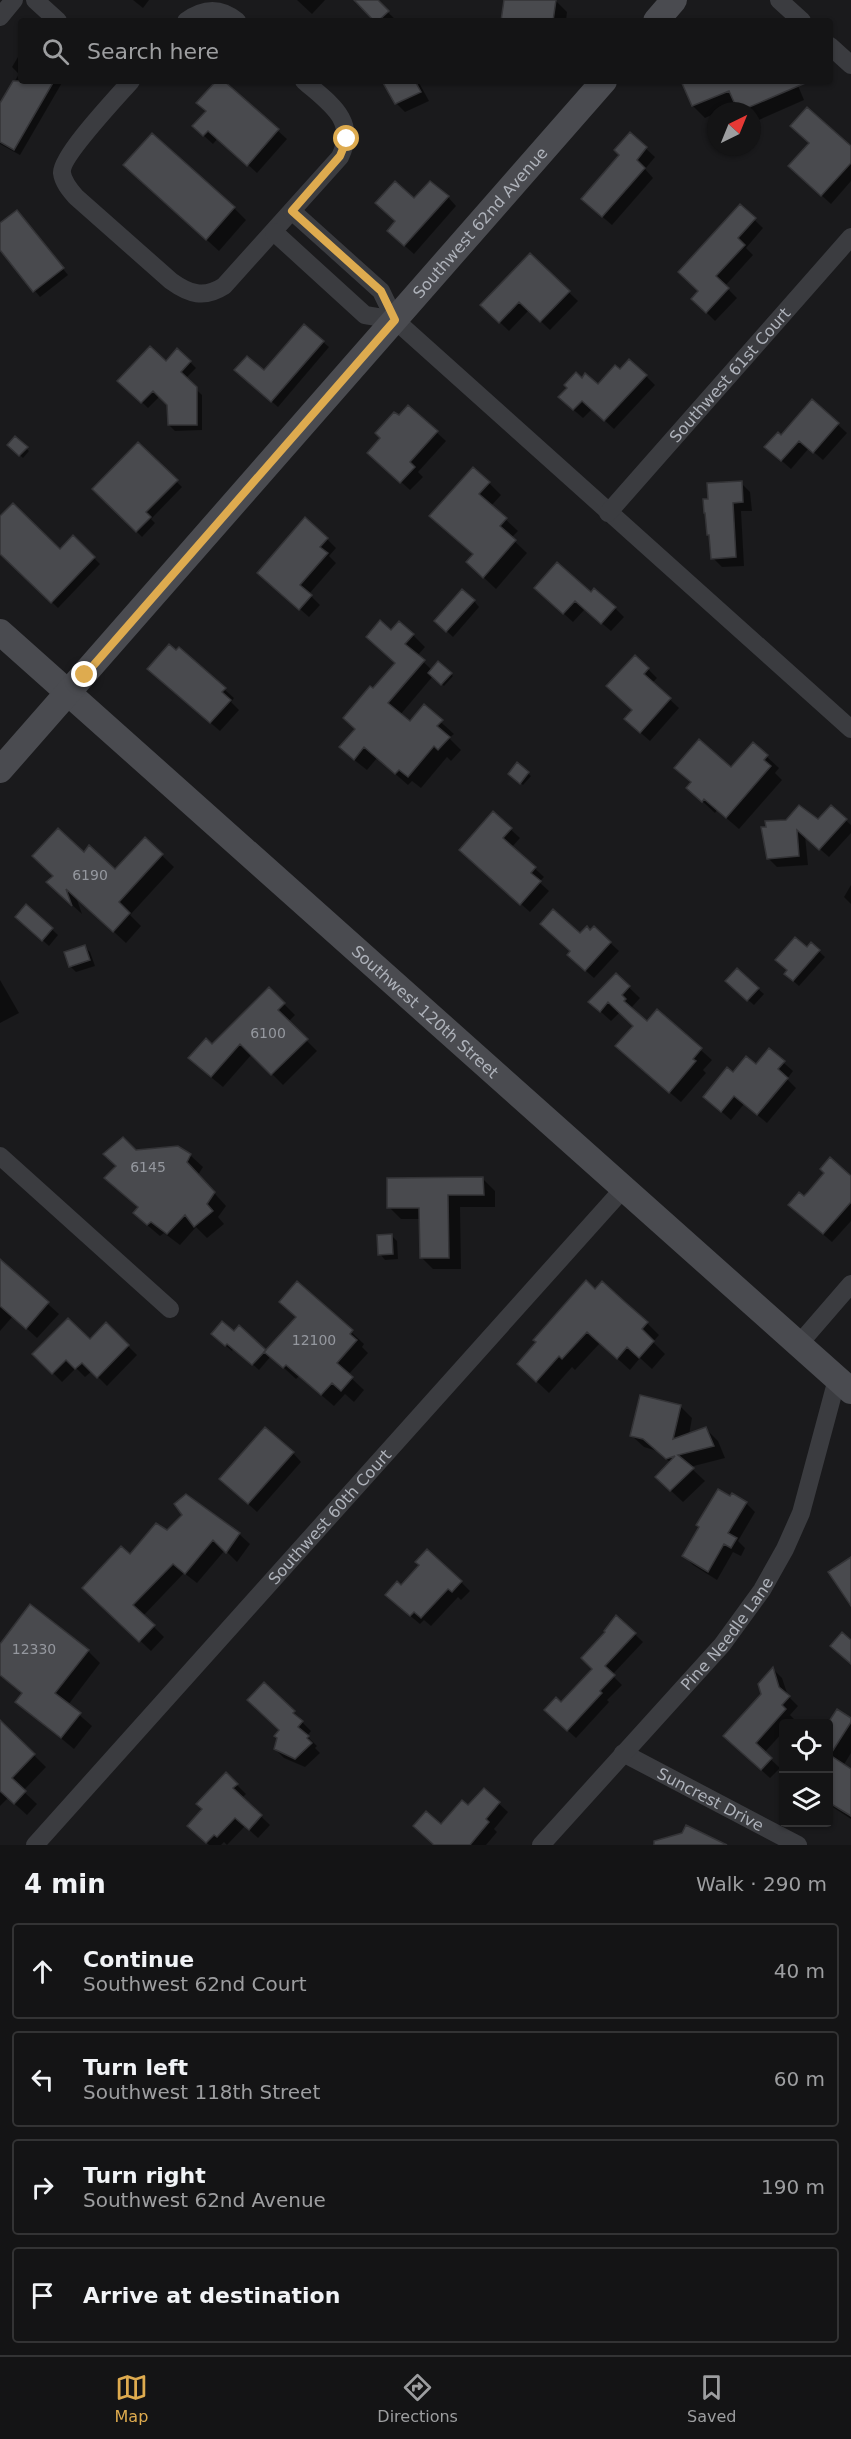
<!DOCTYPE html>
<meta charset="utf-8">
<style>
:root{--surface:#141415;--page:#212122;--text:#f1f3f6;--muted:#9d9ea0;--line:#333334;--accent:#deab4f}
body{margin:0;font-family:"DejaVu Sans",sans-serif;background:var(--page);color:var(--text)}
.controls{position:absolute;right:18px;bottom:18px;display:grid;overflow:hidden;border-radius:6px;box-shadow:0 2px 4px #0004}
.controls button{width:54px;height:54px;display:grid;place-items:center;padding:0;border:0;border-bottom:2px solid var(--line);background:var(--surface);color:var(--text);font:30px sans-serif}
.compass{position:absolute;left:707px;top:102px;width:54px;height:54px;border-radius:50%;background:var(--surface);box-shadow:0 2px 4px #0004;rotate:43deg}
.stop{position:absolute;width:18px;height:18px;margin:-14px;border:4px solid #deab4f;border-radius:50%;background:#fff}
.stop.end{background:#deab4f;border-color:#fff;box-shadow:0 2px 6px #0008}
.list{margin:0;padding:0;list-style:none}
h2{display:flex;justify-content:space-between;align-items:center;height:78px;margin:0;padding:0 24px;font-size:26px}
h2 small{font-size:20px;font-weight:400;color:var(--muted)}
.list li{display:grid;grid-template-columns:39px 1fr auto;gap:18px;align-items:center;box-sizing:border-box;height:96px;margin:0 12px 12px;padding:0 12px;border:2px solid var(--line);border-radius:6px}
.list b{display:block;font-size:22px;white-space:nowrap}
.list p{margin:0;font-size:20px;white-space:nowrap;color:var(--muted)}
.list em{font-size:20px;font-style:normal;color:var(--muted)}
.icon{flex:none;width:33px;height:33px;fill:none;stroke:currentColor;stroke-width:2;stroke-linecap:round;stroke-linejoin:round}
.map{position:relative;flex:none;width:851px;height:1845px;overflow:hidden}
.search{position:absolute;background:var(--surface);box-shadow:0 2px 4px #0004;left:18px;right:18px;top:18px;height:66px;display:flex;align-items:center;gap:15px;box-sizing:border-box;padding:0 21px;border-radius:6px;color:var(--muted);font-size:22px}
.sheet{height:510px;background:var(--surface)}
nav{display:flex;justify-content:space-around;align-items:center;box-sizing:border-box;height:84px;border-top:2px solid var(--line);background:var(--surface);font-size:16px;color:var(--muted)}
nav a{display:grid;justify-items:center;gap:3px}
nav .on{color:var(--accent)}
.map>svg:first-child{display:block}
.shadow{fill:#0007}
.building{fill:#494a4e;stroke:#343437;stroke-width:1.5}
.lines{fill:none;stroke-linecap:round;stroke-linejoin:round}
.street{stroke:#3b3c40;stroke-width:18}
.secondary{stroke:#4a4b50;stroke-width:26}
.route{stroke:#deab4f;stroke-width:8}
.labels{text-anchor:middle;stroke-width:4.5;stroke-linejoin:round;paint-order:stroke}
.number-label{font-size:14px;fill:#95989f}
.street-label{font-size:16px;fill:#aeb2ba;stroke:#151517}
</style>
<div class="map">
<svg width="851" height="1845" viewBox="0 0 851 1845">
<rect width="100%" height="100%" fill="#1a1a1c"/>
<path class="shadow" d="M133,0h16l-6,8z
M297,0h28l-13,14z
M356,0h19l22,21h-25l2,-1z
M505,0h50l12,12 -1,9h-63z
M21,52v29h42l-43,74 -20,-11v-38l19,-32 -7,-7z
M218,81h4l65,58 -30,34 -39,-35 -5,6 -10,-9 4,-24z
M384,81h34l11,20 -24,11 -9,-9z
M682,81h114l8,19 -52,23v-12h-13l-3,-7 -20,7v2l-11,5 -12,-12z
M630,134l25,23 -10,12 8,9 -41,47 -20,-17z
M851,148v33l-20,23 -32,-29z
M137,177l97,31 12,12 -27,31z
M448,197l8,9 -42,48 -16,-14 17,-40z
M741,207l22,21 -17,20 7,7 -28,31 12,12 -22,23 -22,-22 7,-8z
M22,218l46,57 -28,22 -40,-49v-23z
M530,255l48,46 -28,29 -21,-20 -20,21 -27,-26z
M323,342l6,5 -51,60 -36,-31 22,-3z
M178,350l18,18 -11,11 17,16v35l-27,1 -6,-6v-21l-9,-8 -12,12 -28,-27 46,-18z
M620,371l26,5 9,9 -41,44 -22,-20 -9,9 -14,-12v-18l13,-8 16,6z
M812,401l35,32 -24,27 -14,-12 -18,21 -16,-14 6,-18z
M409,407l37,34 -28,31 5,5 -13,13 -32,-29 21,-43z
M15,438l14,13 -6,7 -14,-13z
M138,444l44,43 -31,32 4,4 -13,14 -48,-48z
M489,483l12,12 -10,11 27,25 -7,7 16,15 -31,36 -16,-15 -6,-19 -31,-27z
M741,483l9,9 2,19h-11l3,55 -22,1 -9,-9 -2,-21 -3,-2 1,-35z
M0,518l60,33 13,-14 27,27 -42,44 -58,-56z
M327,539l9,9 -7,8 7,7 -27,31 11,11 -11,12 -41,-36z
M591,594l24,14 9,9 -13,14 -26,-22 -12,13 -28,-25z
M474,601l5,6 -26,30 -17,-16z
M392,633l21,2 12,12 -8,9 15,14 6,-7 15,13 -9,10 -11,-10 -33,39 10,9 14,-17 30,27 -5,4 12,12 -10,11 -4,-4 -26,31 -9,-7 -4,4 -31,-27 -10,12 -14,-11 3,-30 17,-38 24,-28z
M179,649l55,49 -3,4 8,8 -19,21 -62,-53z
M648,669l9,9 -5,5 27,25 -29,33 -15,-13 -1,-18 -17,-15z
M753,744l26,24 -4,5 7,7 -43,49 -22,-19 -2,3 -27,-25 43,-19z
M517,765l14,11 -8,9 -10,-9z
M831,807l20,18v8l-22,24 -24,-21 3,29 -31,2 -9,-9 -5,-30 55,-7z
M493,813l27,25 -8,9 32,30 -5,5 10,9 -19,21 -60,-53z
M145,839l29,28 -44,48 11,11 -15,17 -50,-46 6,17 -22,-20 -6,-18 30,-22 31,17z
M851,885v19l-7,-7z
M27,906l31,29 -9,11 -26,-24z
M594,928l25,23 -25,27 -17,-15 3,-28z
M811,944l14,13 -26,29 -8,-7z
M84,946l6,6 5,14 -19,6 -6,-6z
M616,975l24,23 -8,9 4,4 -2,1 13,11 10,-12 55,49 -9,10 3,3 -25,29 -53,-45 7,-31 -15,-14 -9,9 -21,-19z
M0,980l19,33 -19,10z
M733,987l25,2 6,5 -10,11z
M269,989l26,26 -7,7 29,29 -34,34 -31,-31 -29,33 -22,-18 11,-23z
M769,1050l24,21 -6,8 9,9 -29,35 -23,-19 -13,16 -17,-15 19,-31 23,-8z
M136,1151l54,4 13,12 -5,8 28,31 -8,11 6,7 -17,14 -11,-11 -16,18 -16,-12 -4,3 -13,-11 -8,-18z
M851,1178v43l-19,21 -33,-28 5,-16z
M483,1179l12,12v16h-35l1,62h-28l-12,-12v-38h-20l-12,-12z
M391,1235l6,6 1,18 -13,1 -5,-6z
M0,1261l59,53 -22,24 -24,-22 -13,15z
M298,1283l66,61 -2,3 6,6 -20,22 16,15 -10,12 -9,-8 -11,12 -35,-30 -3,3 -25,-23 -12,14 -25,-22 -2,3 -13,-11 48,12 30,-34z
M595,1291l52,32 12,12 -6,7 12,12 -13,15 -12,-11 -10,12 -30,-27 -25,27 -3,-3 -23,26 -18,-17z
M106,1324l31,31 -30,31 -15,-15 -7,6 -9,-9 -14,14 -28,-28 56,-13z
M680,1406l12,12 -3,17 17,-6 12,12 7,17 -35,9 15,14 -22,21 -14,-13 2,-26 -14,-12 -13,-4 -13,-12z
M293,1453l8,9 -44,50 -27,-24z
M186,1496l53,38 11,10 -13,18 -12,-12 -28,33 -13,-10 -41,43 21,21 -13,14 -56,-53 89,-83z
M746,1503l9,9 -17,29 7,7 -4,8 -8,-4 -16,28 -24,-15 -9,-9z
M461,1582l9,9 -9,9 -3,-3 -27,29 -7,-6 -4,4 -24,-20 5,-17z
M617,1617l26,25 -31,33 10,10 -15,15 2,2 -33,36 -22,-20 7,-14 33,-35 13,-37z
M0,1646l88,5 12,12 -32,42 24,21 -18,23 -57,-47 6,-8 -23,-18z
M773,1669l9,9 6,18 10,10 -8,9 4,4 -4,5h-6v7l-20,22 16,15 -10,10 -36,-33 29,-50z
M264,1684l39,37 -1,1 9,9 -4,5 10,10 -2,2 5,5 -15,14 -21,-9 -9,-9 6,-19z
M851,1720v33l-8,13 8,5v48l-23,-15v-79z
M0,1722l46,45 -23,24 14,13 -10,11 -19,-17 -8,8z
M226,1774l20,20 -4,4 28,27 -12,13 -13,-12 -18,19 -3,-3 -3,3h-12l-20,-19 15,-16z
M484,1790l24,22 -14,17 3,3 -11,13h-52l7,-19 28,-19z"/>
<path class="building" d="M354,0h24l11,11 -11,10h-4z
M504,0h52l-3,21h-52z
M13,81h41l-40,69 -14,-8v-39z
M216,81h8l55,48 -32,37 -39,-35 -5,5 -11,-10 14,-15 -10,-8z
M382,81h33l6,11 -26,12z
M681,81h129l-70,30h-2l-9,-20 -37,15z
M807,107l44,39v17l-30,33 -33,-30 21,-23 -19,-17z
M630,132l17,15 -10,13 8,8 -43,49 -21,-18 38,-44 -5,-5z
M152,133l83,74 -29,33 -83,-75z
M395,181l19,17 16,-17 19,15 -45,50 -17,-15 8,-10 -20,-18z
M740,204l16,14 -18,20 7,7 -29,31 13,12 -23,25 -15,-14 7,-8 -20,-19z
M17,210l47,58 -31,24 -33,-42v-27z
M530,253l40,38 -30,31 -21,-20 -20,21 -19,-18z
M304,324l20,17 -53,61 -37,-32 13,-14 17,14z
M150,346l16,15 11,-13 14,13 -10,11 16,15v38h-29l-1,-20 -14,-14 -12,12 -24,-22z
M629,359l18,16 -43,46 -22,-20 -9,9 -15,-13 9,-9 -3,-3 12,-13 6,6 3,-5 13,11 17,-19 5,4z
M812,399l27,24 -26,30 -14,-12 -18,20 -17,-14 14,-15 3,3z
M408,405l30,26 -28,31 5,5 -15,16 -33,-30 13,-15 -5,-5 19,-21 5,3z
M15,436l13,11 -9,9 -12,-11z
M138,442l40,38 -32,32 5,5 -15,15 -44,-43z
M473,467l17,15 -11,12 28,24 -7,8 16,14 -33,38 -17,-16 7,-8 -44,-38z
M742,481l1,21 -10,1 3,54 -25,2 -2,-24h-2l-2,-22h-1l-1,-14h5l-1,-16z
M13,503l47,46 13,-14 22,22 -44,46 -51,-49v-38z
M305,517l23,21 -8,9 8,6 -28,32 12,10 -13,15 -42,-37z
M557,562l34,30 3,-4 22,19 -15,17 -26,-23 -12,13 -29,-26z
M462,589l13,11 -29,32 -12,-11z
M380,620l11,10 8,-9 15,13 -9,10 20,16 -37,43 22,18 14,-17 19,16 -6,6 13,11 -12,13 -4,-4 -26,31 -9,-7 -4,4 -31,-27 -10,13 -15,-13 16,-18 -12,-11 27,-32 3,2 22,-25 -29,-26z
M169,644l7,6 3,-3 47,41 -4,4 9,8 -21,23 -63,-54z
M635,655l14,13 -5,6 27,24 -31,35 -16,-14 8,-9 -26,-24z
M438,661l14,12 -11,12 -13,-12z
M699,739l32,28 22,-25 15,13 -4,5 7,6 -45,52 -22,-19 -2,3 -16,-14 5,-6 -17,-14z
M517,762l12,10 -9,12 -12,-10z
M799,805l19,14 13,-14 16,14 -28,31 -22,-20 2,26 -32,3 -6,-32h5l-1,-6 21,-1z
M493,811l19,17 -9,10 33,29 -5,6 10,8 -21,24 -61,-55z
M58,828l26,24 5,-7 26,24 30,-32 18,17 -44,48 11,11 -17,19 -47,-43 6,17 -26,-24 7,-6 -21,-20z
M26,904l27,24 -11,13 -27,-24z
M553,909l27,24 7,-7 3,4 4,-4 17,16 -26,29 -18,-16 3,-4 -30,-27z
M795,937l12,10 4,-5 9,8 -27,31 -9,-7 3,-4 -12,-10z
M85,945l5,15 -21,7 -5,-15z
M737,968l22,20 -12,13 -22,-20z
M616,973l14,13 -8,9 4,4 -2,2 23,20 10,-12 45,39 -9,11 3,2 -27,32 -54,-47 18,-20 -25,-24 -8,10 -12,-10z
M269,987l16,16 -7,7 30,29 -37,36 -31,-31 -29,33 -23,-19 18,-20 6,6z
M769,1048l16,13 -7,8 10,9 -31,37 -23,-19 -13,16 -18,-15 24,-30 6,5 13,-16 10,8z
M123,1137l13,13 42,-4 13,8 -4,8 28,30 -8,12 6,7 -19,16 -9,-12 -18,19 -16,-12 -4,3 -14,-12 5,-6 -34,-29 12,-12 -13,-12z
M830,1157l21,19v26l-28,32 -35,-29 11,-13 5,4 4,-4 16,-19 -4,-4z
M483,1177l1,18h-36l1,63h-29l-1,-50h-32v-30z
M392,1234l1,20 -15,1 -1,-20z
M0,1259l49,43 -23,27 -26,-23z
M586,1280l9,9 7,-8 23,21 23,20 -6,7 12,12 -15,17 -12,-11 -10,12 -30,-27 -25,27 -3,-3 -23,26 -19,-18 19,-22 -3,-2z
M297,1281l56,49 -3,4 7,6 -20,23 16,14 -12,14 -9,-8 -11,12 -35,-30 -3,3 -19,-16 32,-35 -17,-15z
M68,1318l22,21 16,-17 23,23 -32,33 -15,-15 -7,6 -9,-9 -14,14 -20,-20z
M222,1321l12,10 5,-6 27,25 -14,15 -25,-21 -2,2 -14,-12z
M640,1395l41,10 -8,34 33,-12 8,19 -36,9 16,13 -24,23 -15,-14 20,-21 -9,3 -23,-20 -13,-3z
M265,1427l29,25 -46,52 -29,-25z
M718,1489l12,7 2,-3 15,9 -19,31 9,5 -6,10 -7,-4 -16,28 -26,-16 17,-29 -3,-2z
M186,1494l54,39 -14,20 -13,-13 -28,34 -12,-10 -40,41 22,20 -16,17 -57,-54 39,-42 9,8 26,-31 11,7 15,-15 -8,-11z
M427,1549l35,32 -10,11 -4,-3 -27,29 -7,-6 -4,4 -25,-21 12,-14 4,4 18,-20 -4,-3z
M851,1557v49l-23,-34z
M30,1604l59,46 -34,43 26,20 -20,25 -46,-36 7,-9 -22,-18v-31z
M616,1615l20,18 -31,33 10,9 -15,16 2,2 -35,38 -23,-21 12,-13 5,5 31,-33 -11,-11 24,-26 -1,-1z
M842,1632l9,8v24l-21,-18z
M773,1667l6,20 11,9 -8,9 4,4 -30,34 16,15 -11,12 -38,-34 38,-42 -3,-10z
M264,1682l31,29 -2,2 10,8 -5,6 11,9 -2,2 5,5 -17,16 -21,-10 3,-11 -3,-2 5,-6 -32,-30z
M837,1709l14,9v4l-21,33 21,14v47l-23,-14v-79z
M0,1720l35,34 -23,24 14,13 -12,13 -14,-13z
M226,1772l12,12 -5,4 29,27 -13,15 -14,-12 -18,19 -3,-2 -8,8 -19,-17 15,-17 -6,-5z
M484,1788l16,14 -14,17 3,3 -19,23h-36l-21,-19 13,-15 15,13 21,-24 6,5z
M686,1825l41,20h-73v-4l28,-8z"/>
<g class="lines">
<g class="street">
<path d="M35,0l23,21"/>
<path d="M779,0l23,21"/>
<path d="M0,17l14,-17"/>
<path d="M186,21c18,-13 34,-14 51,0"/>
<path d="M830,46l21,19"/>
<path d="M131,81c-13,15 -71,76 -69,92 1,9 8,17 14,24l95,84c18,13 33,18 53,5l116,-129c18,-37 -11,-54 -36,-76"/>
<path d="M292,211l89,80 14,29 456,409"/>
<path d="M274,232l91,83 30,5"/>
<path id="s1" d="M608,513l243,-276"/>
<path d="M0,1156l170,153"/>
<path d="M799,1344l52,-60"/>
<path id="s2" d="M623,1753l175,92"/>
<path id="s3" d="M35,1845l589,-657"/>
<path id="s4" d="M541,1845l181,-200 40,-55 23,-41 16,-36 36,-134"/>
</g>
<g class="secondary">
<path d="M656,21l18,-21"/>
<path id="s5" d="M0,632l851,759"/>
<path id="s6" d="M0,770l604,-689"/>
</g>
</g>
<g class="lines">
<path class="route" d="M85,675l310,-355 -14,-29 -89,-80 48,-55 7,-17"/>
</g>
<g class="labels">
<g class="number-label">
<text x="90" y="880">6190</text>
<text x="268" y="1038">6100</text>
<text x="148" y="1172">6145</text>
<text x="314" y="1345">12100</text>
<text x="34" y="1654">12330</text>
</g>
<g class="street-label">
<text dy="6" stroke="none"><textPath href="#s6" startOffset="728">Southwest 62nd Avenue</textPath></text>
<text dy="6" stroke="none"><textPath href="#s1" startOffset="184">Southwest 61st Court</textPath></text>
<text dy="6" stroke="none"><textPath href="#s5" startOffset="570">Southwest 120th Street</textPath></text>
<text dy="6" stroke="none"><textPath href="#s3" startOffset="441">Southwest 60th Court</textPath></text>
<text dy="6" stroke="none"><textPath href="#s4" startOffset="282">Pine Needle Lane</textPath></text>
<text dy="6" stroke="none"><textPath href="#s2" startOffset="99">Suncrest Drive</textPath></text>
</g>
</g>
</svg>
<div class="controls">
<button><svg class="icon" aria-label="locate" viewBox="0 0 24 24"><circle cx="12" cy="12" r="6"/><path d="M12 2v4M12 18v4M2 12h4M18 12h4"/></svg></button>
<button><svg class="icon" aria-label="layers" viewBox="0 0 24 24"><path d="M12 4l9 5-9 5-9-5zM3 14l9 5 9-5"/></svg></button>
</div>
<svg class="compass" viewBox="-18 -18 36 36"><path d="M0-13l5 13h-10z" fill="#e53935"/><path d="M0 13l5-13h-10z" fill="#9d9ea0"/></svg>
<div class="stop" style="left:347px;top:139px"></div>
<div class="stop end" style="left:85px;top:675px"></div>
<div class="search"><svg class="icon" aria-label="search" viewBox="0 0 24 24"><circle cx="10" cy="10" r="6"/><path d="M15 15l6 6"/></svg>Search here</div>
</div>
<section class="sheet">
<h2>4 min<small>Walk · 290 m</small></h2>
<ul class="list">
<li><svg class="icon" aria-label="ahead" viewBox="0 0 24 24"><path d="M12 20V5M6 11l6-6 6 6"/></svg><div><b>Continue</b><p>Southwest 62nd Court</p></div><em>40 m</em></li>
<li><svg class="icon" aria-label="left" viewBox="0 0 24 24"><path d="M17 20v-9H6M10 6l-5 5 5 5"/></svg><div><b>Turn left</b><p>Southwest 118th Street</p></div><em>60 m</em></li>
<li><svg class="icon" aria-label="right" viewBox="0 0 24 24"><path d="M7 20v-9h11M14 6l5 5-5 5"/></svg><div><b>Turn right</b><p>Southwest 62nd Avenue</p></div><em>190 m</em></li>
<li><svg class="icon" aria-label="arrive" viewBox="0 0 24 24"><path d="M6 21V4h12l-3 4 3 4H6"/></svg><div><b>Arrive at destination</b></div></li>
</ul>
</section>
<nav>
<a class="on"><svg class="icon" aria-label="map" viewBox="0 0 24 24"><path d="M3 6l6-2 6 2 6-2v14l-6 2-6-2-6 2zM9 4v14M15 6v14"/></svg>Map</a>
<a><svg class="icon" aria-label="directions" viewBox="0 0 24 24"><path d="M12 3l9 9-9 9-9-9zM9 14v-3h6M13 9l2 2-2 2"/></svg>Directions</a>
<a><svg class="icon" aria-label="saved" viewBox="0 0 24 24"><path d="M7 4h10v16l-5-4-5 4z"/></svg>Saved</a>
</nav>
